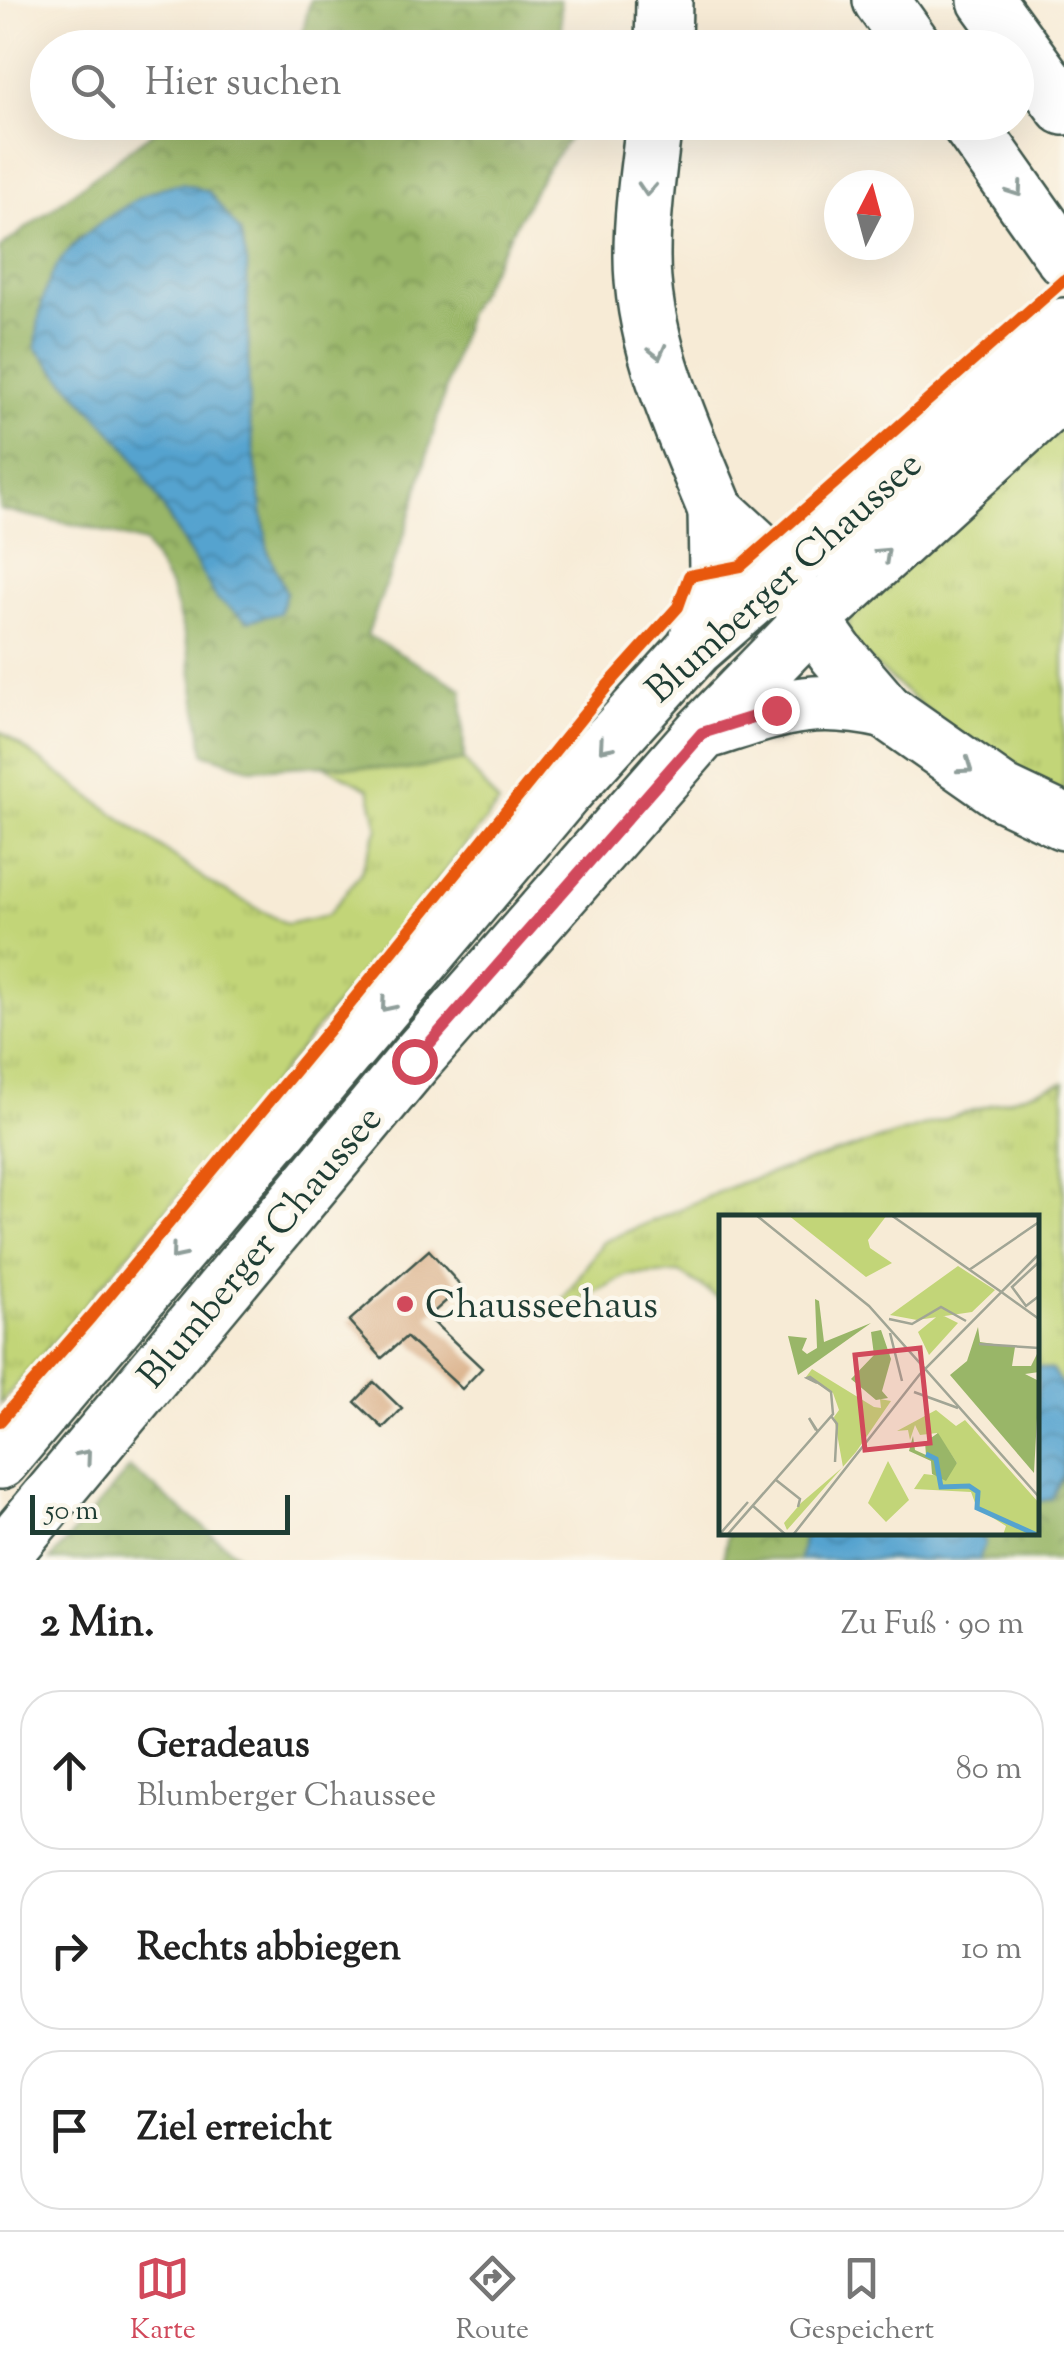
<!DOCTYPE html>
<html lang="de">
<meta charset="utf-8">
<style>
:root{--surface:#fff;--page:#f2f2f2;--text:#222;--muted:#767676;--line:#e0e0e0;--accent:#d1495b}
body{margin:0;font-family:"Sorts Mill Goudy",serif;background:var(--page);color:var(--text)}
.compass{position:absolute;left:824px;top:170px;width:90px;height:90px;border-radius:50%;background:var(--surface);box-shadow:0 10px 40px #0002;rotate:6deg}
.scale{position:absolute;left:30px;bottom:25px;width:260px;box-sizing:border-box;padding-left:10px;border:5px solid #1f3d34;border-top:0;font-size:28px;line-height:35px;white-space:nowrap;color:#1f3d34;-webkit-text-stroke:8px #fbf7ec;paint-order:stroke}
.stop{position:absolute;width:30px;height:30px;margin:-22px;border:8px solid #d1495b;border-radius:50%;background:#fff}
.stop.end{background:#d1495b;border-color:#fff;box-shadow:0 2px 10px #0008}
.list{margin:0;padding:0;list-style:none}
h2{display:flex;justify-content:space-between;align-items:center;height:130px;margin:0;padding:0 40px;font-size:42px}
h2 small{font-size:32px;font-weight:400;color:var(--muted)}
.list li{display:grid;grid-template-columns:65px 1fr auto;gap:30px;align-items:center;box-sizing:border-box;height:160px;margin:0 20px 20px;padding:0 20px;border:2px solid var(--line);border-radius:40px}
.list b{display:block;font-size:38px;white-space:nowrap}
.list p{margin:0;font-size:32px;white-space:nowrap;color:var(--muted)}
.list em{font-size:32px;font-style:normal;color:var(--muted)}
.icon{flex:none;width:55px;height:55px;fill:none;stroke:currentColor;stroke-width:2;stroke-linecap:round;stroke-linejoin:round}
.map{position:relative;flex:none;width:1064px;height:1560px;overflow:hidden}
.search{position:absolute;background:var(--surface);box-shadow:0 10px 40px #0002;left:30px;right:30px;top:30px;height:110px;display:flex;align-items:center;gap:25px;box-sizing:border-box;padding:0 35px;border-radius:55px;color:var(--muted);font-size:38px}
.sheet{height:670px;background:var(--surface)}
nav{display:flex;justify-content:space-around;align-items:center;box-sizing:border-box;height:140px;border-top:2px solid var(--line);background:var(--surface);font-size:28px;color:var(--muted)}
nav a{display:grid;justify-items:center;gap:5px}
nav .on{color:var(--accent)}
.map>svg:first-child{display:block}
.grass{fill:url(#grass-tufts);stroke:#708956;stroke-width:2.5}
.forest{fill:url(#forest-crowns);stroke:#5c7a4e;stroke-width:2.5;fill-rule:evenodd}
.water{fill:url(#water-waves);stroke:#3a7082;stroke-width:2.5}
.building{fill:#d9ae86}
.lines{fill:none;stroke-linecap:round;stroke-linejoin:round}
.primary-casing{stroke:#3f574c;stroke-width:60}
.highway-casing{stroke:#3f574c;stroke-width:60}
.primary{stroke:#fff;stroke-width:55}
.highway{stroke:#fff;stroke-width:55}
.cycleway-casing{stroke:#fbf7ec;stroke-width:19}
.cycleway{stroke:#e8590c;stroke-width:12}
.oneway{stroke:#8f9e9a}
.route{stroke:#d1495b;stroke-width:12}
.poi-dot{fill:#d1495b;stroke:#fbf7ec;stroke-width:4}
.labels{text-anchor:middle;stroke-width:9;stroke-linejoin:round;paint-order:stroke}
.street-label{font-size:38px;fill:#1f3d34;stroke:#fbf7ec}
.poi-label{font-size:38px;fill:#1f3d34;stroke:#fbf7ec;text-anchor:start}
.inset-river{fill:none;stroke:#55a3cf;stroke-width:5}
.inset-road{fill:none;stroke:#a1a595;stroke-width:2.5}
.view{fill:#d1495b;fill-opacity:0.15;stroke:#d1495b;stroke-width:5}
.inset-edge{fill:none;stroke:#1f3d34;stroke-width:5}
</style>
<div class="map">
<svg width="1064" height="1560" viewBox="0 0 1064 1560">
<defs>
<pattern id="grass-tufts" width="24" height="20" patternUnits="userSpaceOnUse" patternTransform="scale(2.5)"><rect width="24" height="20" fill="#c2d578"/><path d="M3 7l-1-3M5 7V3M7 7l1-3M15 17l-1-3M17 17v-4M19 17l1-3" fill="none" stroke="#a6b868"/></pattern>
<pattern id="forest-crowns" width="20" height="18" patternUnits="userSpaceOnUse" patternTransform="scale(2.5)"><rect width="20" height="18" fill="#99b668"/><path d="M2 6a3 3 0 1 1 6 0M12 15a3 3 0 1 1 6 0" fill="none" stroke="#7c9556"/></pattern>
<pattern id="water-waves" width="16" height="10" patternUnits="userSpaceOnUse" patternTransform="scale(2.5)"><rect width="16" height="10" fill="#55a3cf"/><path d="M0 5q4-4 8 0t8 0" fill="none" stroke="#4686a9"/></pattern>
</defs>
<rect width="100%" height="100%" fill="#fbf7ec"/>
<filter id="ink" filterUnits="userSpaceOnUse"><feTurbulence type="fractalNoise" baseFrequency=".01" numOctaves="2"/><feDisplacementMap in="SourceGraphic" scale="20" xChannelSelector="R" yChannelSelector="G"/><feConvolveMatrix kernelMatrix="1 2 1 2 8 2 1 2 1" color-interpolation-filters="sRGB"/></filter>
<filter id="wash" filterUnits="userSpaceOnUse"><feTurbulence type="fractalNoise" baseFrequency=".0048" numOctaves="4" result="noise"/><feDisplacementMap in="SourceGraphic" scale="40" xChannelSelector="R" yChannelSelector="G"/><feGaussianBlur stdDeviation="2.25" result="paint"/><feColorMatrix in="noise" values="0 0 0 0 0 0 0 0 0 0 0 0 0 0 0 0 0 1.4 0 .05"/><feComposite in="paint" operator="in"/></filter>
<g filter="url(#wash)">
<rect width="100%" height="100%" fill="#f7ebd6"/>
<path class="grass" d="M1064,425v383l-64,-34 -155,-135 7,-29z
M0,731l210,152 77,41 41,-9 32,-41 18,-46 -9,-39 -46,-24 83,5 58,-10 35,44 -273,336 -226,264z
M1064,1082v306l-12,-18 -15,-3 -1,-149h-314l-1,81 -41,-26 -52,2 -75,39 50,-72 137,-59z"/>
<path class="forest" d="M310,0h250l2,47h-281l22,-14z
M165,123h404l2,12 -29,41 -75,137 -61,217 -39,105 95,54 2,71 -58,10 -82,-5 -72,4 -48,-16 -16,-105 -17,-59 -26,-46 -53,-15 -92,-18v-262zM240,231l7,31 2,154 19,136 18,40 -98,-41 -57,-98 -95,-104c3,-54 13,-70 43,-113z
M130,1468l114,92h-194z
M1064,1474v86h-85l5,-17 -1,-10 53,-1 1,-30 14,-3z
M728,1533h76l-4,27h-77z"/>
<path class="water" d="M182,183l27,9 31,40 7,30 2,154 19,136 18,40 -6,21 -32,8 -31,-22 -86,-146 -95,-105c4,-67 20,-97 77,-134 27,-17 37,-25 69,-31z
M1037,1367l15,3 12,18v86l-13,25 -14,3z
M804,1533h179l2,10 -6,17h-179z"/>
<g id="blocks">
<path class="building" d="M429,1250l33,37 -34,30 54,51 -20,21 -56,-52 -24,21 -33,-37z
M374,1382l28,27 -19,19 -28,-26z"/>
</g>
</g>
<g filter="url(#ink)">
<use href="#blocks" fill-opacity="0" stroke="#3f574c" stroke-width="2.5"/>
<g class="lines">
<g class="primary-casing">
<path id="primary" d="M716,510l40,37 23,26 57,80 50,58
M695,648l22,-77 -1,-61
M710,730c70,-22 102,-36 176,-19
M0,1461l564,-669 131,-144 369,-322
M0,1558l414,-497 288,-328 110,-113 252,-230"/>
</g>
<g class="highway-casing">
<path id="highway" d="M881,0l34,48
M986,0l78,107
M663,48l1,-48
M654,122c-5,43 -12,88 -12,131 -1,90 41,176 74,257
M968,122l96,136
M886,711l117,82 61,29"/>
</g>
<use href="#primary" class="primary"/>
<use href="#highway" class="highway"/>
<g class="cycleway-casing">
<path id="cycleway" d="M0,1421l91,-104 250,-302 267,-330 70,-78 11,-31 52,-10 323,-286"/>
</g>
<use href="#cycleway" class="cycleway"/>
</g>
<defs><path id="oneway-chevron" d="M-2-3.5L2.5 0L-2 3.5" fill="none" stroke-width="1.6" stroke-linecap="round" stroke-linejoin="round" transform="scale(2.5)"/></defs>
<g class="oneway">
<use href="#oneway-chevron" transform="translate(647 189) rotate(94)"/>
<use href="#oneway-chevron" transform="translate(1016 190) rotate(55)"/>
<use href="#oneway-chevron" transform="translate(658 352) rotate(76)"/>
<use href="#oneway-chevron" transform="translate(884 554) rotate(-43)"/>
<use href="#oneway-chevron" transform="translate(605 746) rotate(131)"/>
<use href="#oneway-chevron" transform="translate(966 767) rotate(35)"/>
<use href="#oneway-chevron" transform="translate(387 1005) rotate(130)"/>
<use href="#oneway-chevron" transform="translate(177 1253) rotate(130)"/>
<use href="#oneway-chevron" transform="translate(85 1456) rotate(-50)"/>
</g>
</g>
<g class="lines" filter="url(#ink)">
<path class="route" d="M414,1061l288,-328 74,-23"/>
</g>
<circle class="poi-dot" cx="405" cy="1304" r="10"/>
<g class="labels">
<g class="street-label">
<text transform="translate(783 576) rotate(-42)" y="13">Blumberger Chaussee</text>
<text transform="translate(259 1246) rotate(-50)" y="13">Blumberger Chaussee</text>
</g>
<g class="poi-label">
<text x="425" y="1317">Chausseehaus</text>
</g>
</g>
<g transform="translate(719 1215)">
<rect width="320" height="320" fill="#f7ebd6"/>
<path d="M69,0h99l-19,25 2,8 22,15 -26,14zM239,51l37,24 -23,22 -55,8 -27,-5zM221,99l18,9 -29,32 -11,-23zM93,154l62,38 7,1 -1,-9 11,2 -35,51 -69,78 -3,-7 17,-20 42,-36 -9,-50 5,-7 -6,-17 -27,-16zM217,195l20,16 9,-6 74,83v32h-36l3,-9 -29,-18 -6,-16 -57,-3 10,-15 17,2 16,-13 -20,-30 -17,2 -5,-10 -5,15 -2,-10 -11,1zM169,246l21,39 -23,22 -18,-19z" fill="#c2d578"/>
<path d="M96,84l4,2 5,41 47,-19 -73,52 -10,-39 19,2 -5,12 5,4 10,-6zM259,112l2,15 35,5 -3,19h19l8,-16v22l-14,2 14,7 -5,92 -84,-98 17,-14zM162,115l10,29 -9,32 6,7 -12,2 -25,-21 23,-24 -3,-23zM219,218l19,30 -11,18 -14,-7 -1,-13 -22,-10 4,-15 2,14 11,5 -1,-13z" fill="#99b668"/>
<path class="inset-river" d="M207,239l10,5 5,28 28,-1 9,6 -1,16 60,27"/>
<path class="inset-road" d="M37,0l113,91 170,191M172,0l109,76M320,47l-27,25 14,19 13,-10M250,55l70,-48M281,76l39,28M170,104l23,5 29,-17 25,14M171,118l12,48M260,129l60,4M195,177l44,16M112,201l6,8 -2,38M97,215l-7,-12 9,14M57,265l24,19 -2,8M34,291l33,29M0,320l29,-33M8,320l106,-121 -2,-22 -21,-15 -3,1 10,5M74,320l127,-161 119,-120"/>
<path class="view" d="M201,133l10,95 -65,7 -10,-95z"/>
<rect width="320" height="320" class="inset-edge"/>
</g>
</svg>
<svg class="compass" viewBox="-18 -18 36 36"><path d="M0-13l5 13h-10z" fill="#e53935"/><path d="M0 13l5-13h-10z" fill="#767676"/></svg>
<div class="scale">50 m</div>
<div class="stop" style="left:414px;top:1061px"></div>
<div class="stop end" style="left:776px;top:710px"></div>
<div class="search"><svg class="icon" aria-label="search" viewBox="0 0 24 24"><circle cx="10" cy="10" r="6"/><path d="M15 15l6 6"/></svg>Hier suchen</div>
</div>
<section class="sheet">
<h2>2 Min.<small>Zu Fuß · 90 m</small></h2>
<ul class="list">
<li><svg class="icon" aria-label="ahead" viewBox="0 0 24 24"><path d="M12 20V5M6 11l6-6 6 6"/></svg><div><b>Geradeaus</b><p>Blumberger Chaussee</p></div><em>80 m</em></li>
<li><svg class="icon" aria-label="right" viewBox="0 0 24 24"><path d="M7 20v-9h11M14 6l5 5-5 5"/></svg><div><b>Rechts abbiegen</b></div><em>10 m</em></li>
<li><svg class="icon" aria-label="arrive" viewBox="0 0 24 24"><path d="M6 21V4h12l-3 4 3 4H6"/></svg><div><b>Ziel erreicht</b></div></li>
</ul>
</section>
<nav>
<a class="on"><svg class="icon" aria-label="map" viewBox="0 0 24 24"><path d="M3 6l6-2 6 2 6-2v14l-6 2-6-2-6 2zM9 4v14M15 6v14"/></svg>Karte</a>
<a><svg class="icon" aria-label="directions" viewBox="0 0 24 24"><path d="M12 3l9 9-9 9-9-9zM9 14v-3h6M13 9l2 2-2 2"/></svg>Route</a>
<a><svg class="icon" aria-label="saved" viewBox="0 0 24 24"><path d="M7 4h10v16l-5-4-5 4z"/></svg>Gespeichert</a>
</nav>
